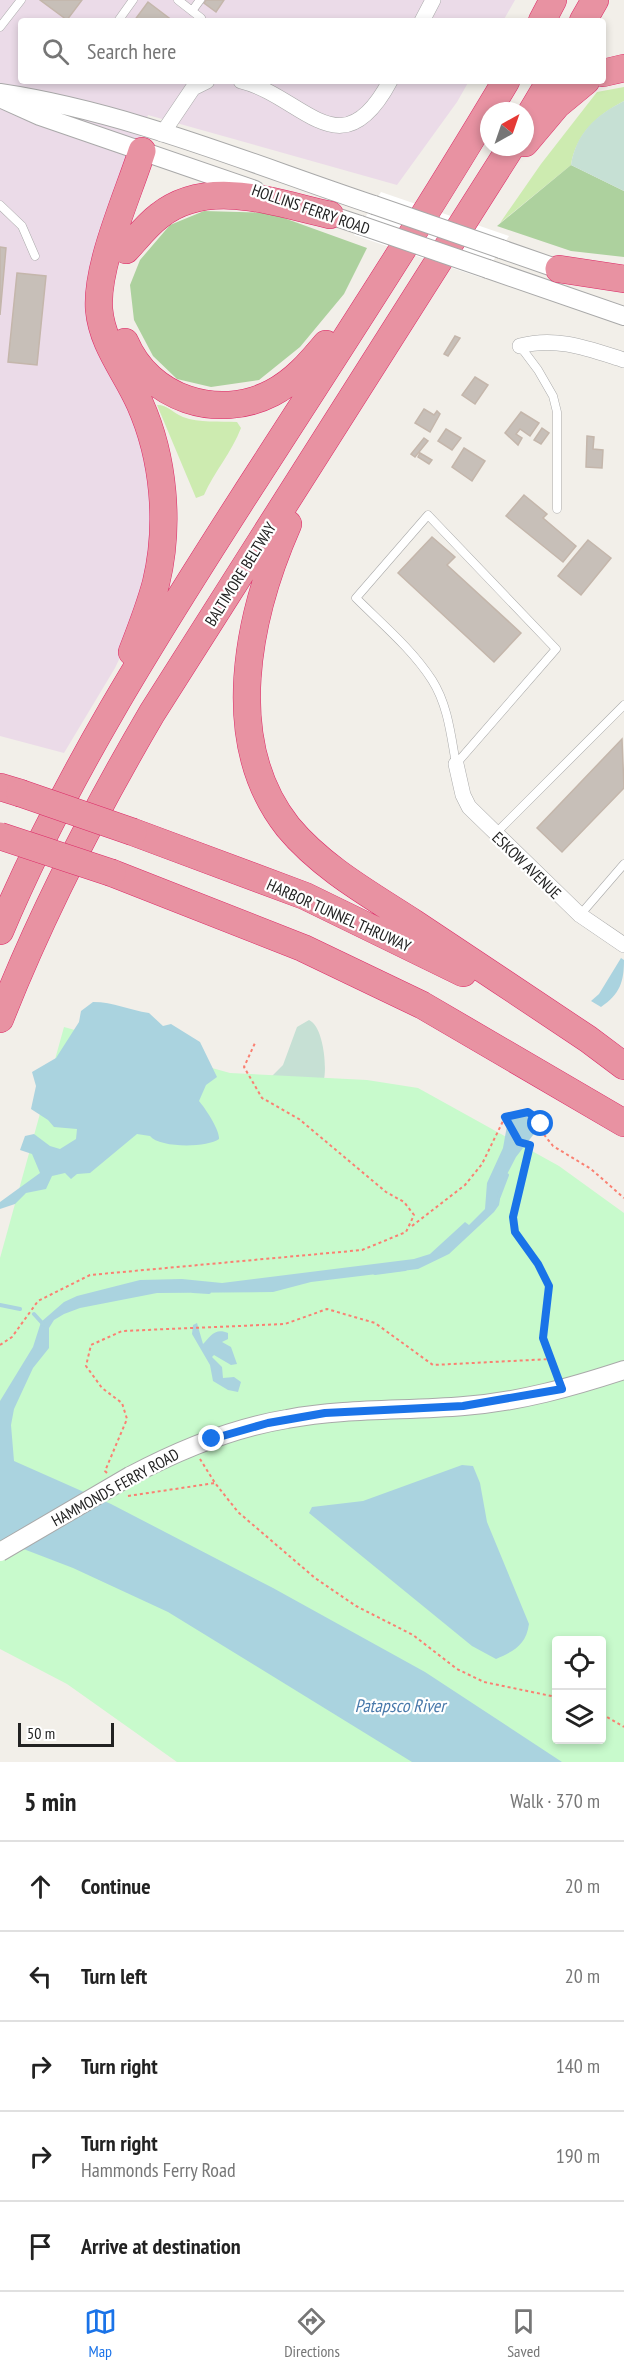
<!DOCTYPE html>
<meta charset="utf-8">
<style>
:root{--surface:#fff;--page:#f2f2f2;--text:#222;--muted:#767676;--line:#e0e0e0;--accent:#1a73e8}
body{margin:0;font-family:"PT Sans Narrow",sans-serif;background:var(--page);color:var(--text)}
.controls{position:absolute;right:18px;bottom:18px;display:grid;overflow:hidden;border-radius:6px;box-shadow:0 3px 9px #0003}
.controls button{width:54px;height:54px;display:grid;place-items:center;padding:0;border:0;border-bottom:2px solid var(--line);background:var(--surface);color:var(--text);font:30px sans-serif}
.compass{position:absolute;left:480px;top:102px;width:54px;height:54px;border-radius:50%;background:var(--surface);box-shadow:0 3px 9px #0003;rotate:40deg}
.scale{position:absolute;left:18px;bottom:15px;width:96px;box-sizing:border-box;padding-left:6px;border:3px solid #222;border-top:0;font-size:16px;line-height:21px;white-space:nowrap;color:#222;-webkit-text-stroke:4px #fff;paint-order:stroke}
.stop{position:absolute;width:18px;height:18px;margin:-14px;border:4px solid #1a73e8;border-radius:50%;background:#fff}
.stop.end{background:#1a73e8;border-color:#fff;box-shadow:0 2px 6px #0008}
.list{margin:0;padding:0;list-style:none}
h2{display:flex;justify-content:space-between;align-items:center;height:78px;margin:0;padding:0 24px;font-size:26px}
h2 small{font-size:20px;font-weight:400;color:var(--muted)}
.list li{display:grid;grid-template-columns:39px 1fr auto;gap:18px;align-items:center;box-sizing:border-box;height:90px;padding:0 24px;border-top:2px solid var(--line)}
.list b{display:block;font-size:22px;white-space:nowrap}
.list p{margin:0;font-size:20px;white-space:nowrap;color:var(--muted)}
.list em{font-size:20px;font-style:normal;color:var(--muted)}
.icon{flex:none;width:33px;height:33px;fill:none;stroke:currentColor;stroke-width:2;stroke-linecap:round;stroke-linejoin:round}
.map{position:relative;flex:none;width:624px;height:1762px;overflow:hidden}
.search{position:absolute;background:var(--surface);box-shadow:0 3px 9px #0003;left:18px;right:18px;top:18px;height:66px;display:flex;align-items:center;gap:15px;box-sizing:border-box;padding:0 21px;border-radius:6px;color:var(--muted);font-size:22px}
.sheet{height:528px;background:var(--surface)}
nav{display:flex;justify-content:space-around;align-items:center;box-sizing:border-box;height:84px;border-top:2px solid var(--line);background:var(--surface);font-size:16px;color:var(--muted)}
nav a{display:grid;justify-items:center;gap:3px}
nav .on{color:var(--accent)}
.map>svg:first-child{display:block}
.industrial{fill:#ebdbe8}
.grass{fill:#cdebb0}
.forest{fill:#add19e}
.wetland{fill:#c6e0d4}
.park{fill:#c8facc;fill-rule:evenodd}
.water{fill:#aad3df}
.pier{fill:#fff}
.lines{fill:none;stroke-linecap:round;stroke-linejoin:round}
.stream{stroke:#aad3df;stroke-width:4}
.building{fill:#c7bfb8;stroke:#c4b6ab;stroke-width:1.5}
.service-casing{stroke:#a9a9a9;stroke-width:9}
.minor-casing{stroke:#a9a9a9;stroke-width:16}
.tertiary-casing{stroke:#a9a9a9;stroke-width:20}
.motorway-casing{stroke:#dc2a67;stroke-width:28}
.path{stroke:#fa8072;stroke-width:2;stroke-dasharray:3 3;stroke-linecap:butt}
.service{stroke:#fff;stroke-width:8}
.minor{stroke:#fff;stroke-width:15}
.tertiary{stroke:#fff;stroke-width:18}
.motorway{stroke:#e892a2;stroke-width:27}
.tertiary-bridge-casing{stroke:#a9a9a9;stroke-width:20;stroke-linecap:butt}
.motorway-bridge-casing{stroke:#dc2a67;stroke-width:28;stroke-linecap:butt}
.tertiary-bridge{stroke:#fff;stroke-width:18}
.motorway-bridge{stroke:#e892a2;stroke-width:27}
.route{stroke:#1a73e8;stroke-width:8}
.labels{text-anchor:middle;stroke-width:4.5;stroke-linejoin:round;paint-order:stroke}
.street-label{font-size:16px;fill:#222;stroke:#fff}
.water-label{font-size:18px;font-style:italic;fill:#4a7aab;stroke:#fff}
</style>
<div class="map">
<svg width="624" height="1762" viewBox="0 0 624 1762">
<rect width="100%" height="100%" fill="#f2efe9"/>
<path class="industrial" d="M0,0h515l-12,21h-482v60h448l-12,21 -60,83 -249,-70 -51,148 60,238 -19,118 -23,49 -51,85 -64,-17z"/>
<path class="grass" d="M624,87v14c-27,14 -48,33 -53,64l-71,58 41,-59 56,-72z
M157,405c11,0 16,8 26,12 16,6 37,4 54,5l4,6c-9,24 -27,44 -37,67l-8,3z"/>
<path class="forest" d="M571,165l53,26v66l-53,-6 -74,-25z
M204,211l66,2 97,35 -23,46 -44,53 -41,33 -48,7 -34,-8 -24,-23 -19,-36 -4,-35 10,-25 30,-35z"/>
<path class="wetland" d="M624,101v90l-53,-26c5,-32 25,-50 53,-64z
M309,1020c14,6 18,45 15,59l-54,-1 13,-13 14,-38z"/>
<path class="park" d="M64,1027l166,46 137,7 51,8 141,78 65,47v549h-447l-110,-78 -67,-35v-391zM556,1640h46v100h-46z"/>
<path class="water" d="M621,958l3,2c0,22 -4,34 -23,47l-10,-6 8,-7z
M93,1002c21,0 36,8 56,11l14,13 8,-2 29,18 17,35 -11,8 -7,16c6,7 21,29 20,38 -12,9 -60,9 -69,-3l-13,-2 -47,39 -13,1 -6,5 -6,-6 -13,3 -6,13 -20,4 -11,11 -15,5v-7l40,-29 -8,-19 -12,-4 5,-14 9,-2 16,12 10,3 16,-10 1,-10 -23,-2 -6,-7 -17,-11 5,-23 -4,-14 24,-14 23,-36 2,-11z
M527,1113l10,7v10l-21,27 -13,25 -4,23 -5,7 -45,42 -31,15 -107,13 -38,10 -116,1 -77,15 -16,6 -10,6 -5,8v20l-16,20 -19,41 -3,16 3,36 97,43 162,84 152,84 137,90h-150l-244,-150 -95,-44 -73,-28v-139l33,-54 8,-25 23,-20 13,-6 63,-16 42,-1 40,4 192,-24 16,-5 35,-32 4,3 16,-16 2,-26 16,-35 5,-28z
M197,1323l6,21c7,-7 12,-17 25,-11v6l-6,3 9,5 6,17 -6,1 -17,-10 -2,2 10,10 1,11 11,-1 7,5 -3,10 -10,-2 -15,-9 -3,-16 -18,-31 1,-9z
M462,1465l11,1 7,17 7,39 42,102c-3,21 -15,27 -33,35l-24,-13 -163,-133 3,-6 51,-6z"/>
<path class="pier" d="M381,192l128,44 -27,42 -128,-43z"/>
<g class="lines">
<path class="stream" d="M499,1196l8,-21
M375,1273l30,-4
M193,1291l16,1
M0,1305l20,4
M34,1314l10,11"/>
</g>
<path class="building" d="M40,0h42l-15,20z
M206,0h18l-8,12 -12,-9z
M148,2l25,19h-39z
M0,247l6,1 -6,67z
M17,273l29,3 -9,89 -29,-3z
M455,336l5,2 -12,18 -4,-2z
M475,377l13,8 -13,19 -13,-9z
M424,409l10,6 3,-4 3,3 -10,18 -15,-9z
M521,412l18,11 -9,13 -10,-7 -4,5 6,4 -4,7 -13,-12z
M542,428l7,5 -8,11 -7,-4z
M446,429l15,9 -9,12 -14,-9z
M587,436l7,1 -1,12 10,1 -1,18 -16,-1z
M424,438l4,3 -13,16 -4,-3z
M464,448l21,13 -13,20 -20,-14z
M420,453l12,7 -3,4 -11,-7z
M524,495l23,19 -4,4 33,28 -13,16 -57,-46z
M432,537l23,20 -8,8 74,68 -27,29 -96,-89z
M588,540l23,18 -30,37 -23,-19z
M622,739l2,49 -62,64 -25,-24z"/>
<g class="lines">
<g class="service-casing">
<path id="service" d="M178,0l23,18 -2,3
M192,11l8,-11
M118,21l15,-21
M0,27l21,-27
M0,205l22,21 13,30
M520,346l18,24 15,26 4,16v97
M428,515l128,134 -100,115c-5,-28 -8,-59 -24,-84 -20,-31 -50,-56 -76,-82z
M496,833l128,-128
M580,915l44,-51"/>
</g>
<g class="minor-casing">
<path id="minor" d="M422,21l11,-21
M241,81c62,15 100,92 149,0
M162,134l31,-46 14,-7
M520,346c37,-10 69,3 104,14
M456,764l7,31 6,12 111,108 44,30"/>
</g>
<g class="tertiary-casing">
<path id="tertiary" d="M0,93c128,19 251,71 374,112
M2,99l38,17 215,74
M321,212l39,13
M501,249l69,24
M488,269l136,47
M130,1476c49,-26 102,-48 157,-57 59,-11 118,-8 177,-13 55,-4 108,-19 160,-36"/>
</g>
<g class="motorway-casing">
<path id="motorway" d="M542,21l11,-21
M583,21l12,-21
M603,73l21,-5
M525,123l25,-42
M525,143l32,-38 29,-24
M126,250c11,-12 21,-25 33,-34 49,-39 116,-13 171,-1
M559,269l65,10
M125,342c24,57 93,79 147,51 23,-12 38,-30 54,-49
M288,524c-40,91 -68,217 0,303 34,41 83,68 126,96 58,39 116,77 174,116l36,27
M132,652c9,-23 18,-46 24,-69 14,-58 8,-125 -16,-179 -14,-32 -38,-59 -41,-95 -3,-44 29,-114 43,-158
M0,787l20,6
M133,832l172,64 158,77
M112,873l191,75 119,57 202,118
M0,931c64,-152 154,-294 243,-433 89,-138 179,-276 263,-417
M0,1019c42,-107 94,-207 152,-306l359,-566"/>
</g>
<path class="path" d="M505,1117l14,25 11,3 -17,72 2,15 23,32 11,22 -6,52 15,37
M412,1226l53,-41 17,-21 23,-47c14,-4 20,-7 33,2l4,13 11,14 38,23 33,29
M0,1345l12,-8 26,-36 52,-26 272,-25 44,-18 8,-17 -10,-13 -18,-10 -87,-73 -37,-21 -18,-31 11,-24
M200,1459l15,24 23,29 77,66 41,28 57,29 44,34 27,13 72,15
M107,1473l-2,-2 22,-52 -5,-16 -20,-15 -16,-22 5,-21 31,-14 163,-7 42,-15 48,14 58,42 118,-6
M128,1496l87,-13
M602,1714l22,13"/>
<use href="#service" class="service"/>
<use href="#minor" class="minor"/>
<use href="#tertiary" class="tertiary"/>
<use href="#motorway" class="motorway"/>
<g class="tertiary-bridge-casing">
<path id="tertiary-bridge" d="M374,205l127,44
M360,225l128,44
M0,1552l130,-76"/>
</g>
<g class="motorway-bridge-casing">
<path id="motorway-bridge" d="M20,793l113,39
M0,836l112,37"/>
</g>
<use href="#tertiary-bridge" class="tertiary-bridge"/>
<use href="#motorway-bridge" class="motorway-bridge"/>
</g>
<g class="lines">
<path class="route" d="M212,1439l56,-16 57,-10 138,-7 99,-17 -19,-51 6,-52 -11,-22 -23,-32 -2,-15 17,-72 -11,-3 -14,-25 23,-5 10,7 3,5"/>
</g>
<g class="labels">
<g class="street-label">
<text transform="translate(311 209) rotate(19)" y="6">HOLLINS FERRY ROAD</text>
<text transform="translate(240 574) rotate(-58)" y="6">BALTIMORE BELTWAY</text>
<text transform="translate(527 865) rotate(44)" y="6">ESKOW AVENUE</text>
<text transform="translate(339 915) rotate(24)" y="6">HARBOR TUNNEL THRUWAY</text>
<text transform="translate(115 1487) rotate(-29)" y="6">HAMMONDS FERRY ROAD</text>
</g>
<g class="water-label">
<text x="400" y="1712">Patapsco River</text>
</g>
</g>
</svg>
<div class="controls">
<button><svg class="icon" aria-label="locate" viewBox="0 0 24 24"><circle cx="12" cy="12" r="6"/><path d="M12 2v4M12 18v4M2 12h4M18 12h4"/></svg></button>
<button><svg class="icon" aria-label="layers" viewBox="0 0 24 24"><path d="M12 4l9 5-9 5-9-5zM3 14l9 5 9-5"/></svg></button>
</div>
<svg class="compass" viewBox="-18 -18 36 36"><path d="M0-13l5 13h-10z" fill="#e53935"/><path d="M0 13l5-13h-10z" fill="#767676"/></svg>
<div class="scale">50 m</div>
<div class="stop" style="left:541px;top:1124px"></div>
<div class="stop end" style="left:212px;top:1439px"></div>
<div class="search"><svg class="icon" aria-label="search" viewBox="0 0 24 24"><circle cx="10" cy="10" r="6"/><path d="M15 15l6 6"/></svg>Search here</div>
</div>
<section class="sheet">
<h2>5 min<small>Walk · 370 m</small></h2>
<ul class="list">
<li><svg class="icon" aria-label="ahead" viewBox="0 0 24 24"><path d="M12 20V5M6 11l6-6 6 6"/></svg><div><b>Continue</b></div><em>20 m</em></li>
<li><svg class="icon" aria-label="left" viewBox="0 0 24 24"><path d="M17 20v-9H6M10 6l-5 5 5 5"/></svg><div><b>Turn left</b></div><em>20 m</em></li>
<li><svg class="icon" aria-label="right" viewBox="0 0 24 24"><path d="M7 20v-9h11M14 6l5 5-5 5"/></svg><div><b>Turn right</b></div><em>140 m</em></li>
<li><svg class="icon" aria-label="right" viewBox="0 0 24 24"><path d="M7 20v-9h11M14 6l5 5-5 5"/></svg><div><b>Turn right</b><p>Hammonds Ferry Road</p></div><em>190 m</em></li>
<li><svg class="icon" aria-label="arrive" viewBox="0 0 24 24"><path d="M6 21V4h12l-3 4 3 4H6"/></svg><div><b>Arrive at destination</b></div></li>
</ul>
</section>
<nav>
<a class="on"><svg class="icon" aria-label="map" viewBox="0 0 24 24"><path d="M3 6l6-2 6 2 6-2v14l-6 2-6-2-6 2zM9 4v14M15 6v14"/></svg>Map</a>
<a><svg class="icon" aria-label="directions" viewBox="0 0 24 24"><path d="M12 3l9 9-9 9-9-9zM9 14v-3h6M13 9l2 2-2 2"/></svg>Directions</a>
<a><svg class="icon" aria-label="saved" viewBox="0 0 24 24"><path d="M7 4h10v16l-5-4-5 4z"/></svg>Saved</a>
</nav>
